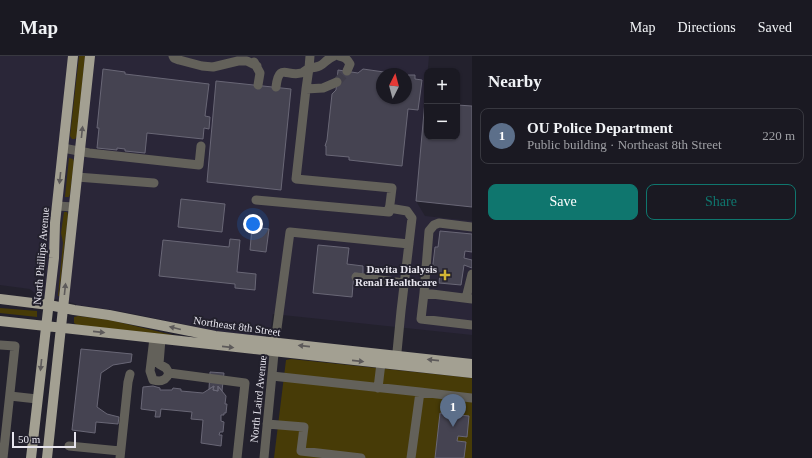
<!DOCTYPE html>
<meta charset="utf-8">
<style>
:root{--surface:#1a1922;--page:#23222a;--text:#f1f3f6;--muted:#9fa0a5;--line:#383840;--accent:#0f766e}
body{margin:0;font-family:Georgia,serif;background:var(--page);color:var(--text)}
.controls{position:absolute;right:12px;top:12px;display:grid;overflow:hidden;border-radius:8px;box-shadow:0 1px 3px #0004}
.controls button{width:36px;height:36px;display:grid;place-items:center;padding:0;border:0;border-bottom:1px solid var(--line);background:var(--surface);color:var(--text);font:20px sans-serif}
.compass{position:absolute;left:376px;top:12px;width:36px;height:36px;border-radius:50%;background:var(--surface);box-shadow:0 1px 3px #0004;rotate:6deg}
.scale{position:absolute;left:12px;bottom:10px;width:64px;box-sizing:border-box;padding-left:4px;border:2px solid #e6e4ed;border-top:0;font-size:11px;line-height:14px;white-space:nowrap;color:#e6e4ed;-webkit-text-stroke:3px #23212d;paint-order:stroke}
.you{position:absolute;left:253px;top:168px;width:14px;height:14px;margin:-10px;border:3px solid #fff;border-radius:50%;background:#1a73e8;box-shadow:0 0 0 6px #1a73e833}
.badge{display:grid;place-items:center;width:26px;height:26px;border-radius:50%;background:var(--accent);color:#fff;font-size:13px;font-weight:700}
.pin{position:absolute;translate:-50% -33px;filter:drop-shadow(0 1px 2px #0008)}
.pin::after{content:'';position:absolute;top:21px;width:14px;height:12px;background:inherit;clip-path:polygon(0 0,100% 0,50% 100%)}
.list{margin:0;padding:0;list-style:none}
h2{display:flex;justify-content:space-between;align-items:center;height:52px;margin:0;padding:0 16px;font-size:17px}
h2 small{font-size:13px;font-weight:400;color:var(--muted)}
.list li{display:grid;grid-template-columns:26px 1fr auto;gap:12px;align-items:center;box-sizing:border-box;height:56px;margin:0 8px 8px;padding:0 8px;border:1px solid var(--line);border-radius:8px}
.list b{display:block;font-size:15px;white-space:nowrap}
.list p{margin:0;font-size:13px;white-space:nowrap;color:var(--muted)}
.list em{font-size:13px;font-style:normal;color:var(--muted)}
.actions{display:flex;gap:8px;padding:12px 16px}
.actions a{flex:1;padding:9px 0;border:1px solid var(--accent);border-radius:8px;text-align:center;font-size:14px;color:var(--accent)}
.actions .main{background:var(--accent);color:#fff}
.map{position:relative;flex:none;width:472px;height:402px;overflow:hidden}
header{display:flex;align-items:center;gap:24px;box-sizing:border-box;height:56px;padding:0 20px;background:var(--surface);border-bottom:1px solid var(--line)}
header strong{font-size:19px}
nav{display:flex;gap:22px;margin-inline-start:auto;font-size:14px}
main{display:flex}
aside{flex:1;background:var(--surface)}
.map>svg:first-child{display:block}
.built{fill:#2a2638;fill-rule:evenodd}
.green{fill:#473b07}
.building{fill:#454351;stroke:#696776}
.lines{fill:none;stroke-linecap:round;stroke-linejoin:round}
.minor-tunnel{stroke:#403e4a;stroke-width:9;stroke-dasharray:9 4.5;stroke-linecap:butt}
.minor{stroke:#63615a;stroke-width:9}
.major{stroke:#a3a092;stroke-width:10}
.oneway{fill:#5d5a5a}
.poi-dot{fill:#d4b635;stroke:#23212d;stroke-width:1.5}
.labels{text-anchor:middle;stroke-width:4;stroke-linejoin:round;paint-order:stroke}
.street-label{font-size:11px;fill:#e6e4ed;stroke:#23212d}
.poi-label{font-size:11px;font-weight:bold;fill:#e6e4ed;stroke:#23212d;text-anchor:end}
</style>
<header>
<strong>Map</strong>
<nav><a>Map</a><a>Directions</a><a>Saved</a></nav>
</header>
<main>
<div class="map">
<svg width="472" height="402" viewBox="0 0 472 402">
<rect width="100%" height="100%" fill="#23212d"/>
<path class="built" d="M0,0h429l-13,145 9,15 47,5v114l-199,-21 -3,19 -5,4 -49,-6 -97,-20 -42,-6 -4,-2 -36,-8 -7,-6 -30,-4zM382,18h24v24h-24z"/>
<path class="green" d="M79,0h6l-8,80 -2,3h-3l-2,-3z
M69,102l4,1 1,3 -4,32 -1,3h-4z
M64,156h3l1,3 -9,81h-1l5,-53 -2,-10z
M0,252l37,3v6l-37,-4z
M78,260l32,4 67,16 -100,-11 -3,-2v-6z
M291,303l181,19v80h-198l12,-98z"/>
<path class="building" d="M103,13l22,3v2l84,10 -4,32 5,1 -1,12 -5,-1 -1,11 -56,-6 -2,20 -20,-2v-2l-8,-1v2l-20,-2 2,-20h-2z
M363,13l28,4v1h-9v24h24v-21h2v-2h7v4l7,1 -4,30 -10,-1 -6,57 -53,-6v-3l-23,-2v-9h-1l2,-6 5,-46 4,-4 2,-20 20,3z
M216,25l75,8 -10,101 -74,-8z
M425,45l2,1v35h30v-32l15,1v101l-56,-6z
M181,143l44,5 -3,28 -44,-5z
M252,171l17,2 -3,23 -16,-2z
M440,175l32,3v18l-7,-1 -1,7 8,2v8l-8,-3 -3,20 -22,-2 1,-10 -8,-1 3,-25h3z
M230,183l10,1 -3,32 19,2 -1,16 -20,-2v-4l-76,-8 4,-36 66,7z
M318,189l31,3 -2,16 16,2v8l-9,-1 -2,24 -39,-4z
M81,293l51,5 -1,8 -18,3 -12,8 -4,34 10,7 12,3 -1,7 -22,-2 -1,11 -23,-3z
M210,316l14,1 -2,18 -4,-5v5l-5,-1 1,-4 -5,3z
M153,330l7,2v2h12l1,-2 8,1v2l22,2 11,-7 -1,4 5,1v-5l8,10 -1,8h2l-1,9h-2v2h-3v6l3,1 -1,10h-3l-1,3h3l-1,11 -20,-3 2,-23 -12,-1 1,-7 -31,-3 -1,8h-5l1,-6 -15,-2 2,-22z
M440,357l29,3 -2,21 -9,-1 -1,5 9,1 -2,16h-29z"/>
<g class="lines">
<path class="minor-tunnel" d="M337,26l10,-11"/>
<path class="minor" d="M173,0l1,2 5,2 23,6 11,1 25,-6h9l10,5
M310,0l-1,12c17,-1 13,-7 25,-12
M339,0c6,1 8,3 11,8l-3,7
M254,6l6,11 -2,12
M309,12l-3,21 17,-1 14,-6
M276,31c3,-25 11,-10 25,-14 2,0 6,-4 8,-5
M63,92l26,5 110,12 2,-19
M77,121l77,6
M256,144l133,12 3,-24 -96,-9 10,-90
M57,150l17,1
M389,152l18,3 5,7 -11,93 -5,51
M472,171l-33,-4 -5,2 -5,6 -5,62 48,6
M356,221l48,6
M424,237l-3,26 51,6
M466,242l6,-24
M154,282l-4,33 3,9c8,2 13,1 16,-7l-3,-5 -7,-4 2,-25
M0,289l15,1 -12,112
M169,317l76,10 -8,75
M272,320l148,16 -9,66
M378,332l3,-25
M420,336l52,6
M10,340l27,3
M267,368l37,3 -3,24 60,7
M69,390l51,5
M120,402l8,-76 2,-8
M264,402l11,-115 15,-111 119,12"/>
<path class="major" d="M0,243l49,6 25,5 35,5 106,21 257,28
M0,265l472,52
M31,402l23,-200 1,-35 18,-167
M47,402l43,-402"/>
</g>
<defs><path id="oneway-solid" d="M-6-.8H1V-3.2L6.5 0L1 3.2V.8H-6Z"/></defs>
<g class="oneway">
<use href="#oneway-solid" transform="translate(82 76) rotate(-84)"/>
<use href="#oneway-solid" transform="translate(60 122) rotate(96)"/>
<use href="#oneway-solid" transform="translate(65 233) rotate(-84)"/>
<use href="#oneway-solid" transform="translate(175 272) rotate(-166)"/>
<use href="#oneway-solid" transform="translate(99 276) rotate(6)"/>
<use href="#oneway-solid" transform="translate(304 290) rotate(-174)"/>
<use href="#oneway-solid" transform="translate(228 291) rotate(6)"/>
<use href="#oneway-solid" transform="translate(433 304) rotate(-174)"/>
<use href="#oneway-solid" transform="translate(358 305) rotate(6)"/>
<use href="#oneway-solid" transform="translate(41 309) rotate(96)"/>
</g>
<path class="poi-dot" d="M443 213h4v4h4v4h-4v4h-4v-4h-4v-4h4z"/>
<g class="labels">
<g class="street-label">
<text transform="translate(41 200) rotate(-85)" y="4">North Phillips Avenue</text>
<text transform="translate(237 270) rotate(8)" y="4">Northeast 8th Street</text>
<text transform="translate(258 343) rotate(-84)" y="4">North Laird Avenue</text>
</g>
<g class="poi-label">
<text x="437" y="217">Davita Dialysis<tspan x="437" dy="13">Renal Healthcare</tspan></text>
</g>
</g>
</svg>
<div class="controls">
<button>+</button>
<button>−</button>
</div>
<svg class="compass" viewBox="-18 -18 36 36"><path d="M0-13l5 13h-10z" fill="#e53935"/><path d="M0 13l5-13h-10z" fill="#9fa0a5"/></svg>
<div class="scale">50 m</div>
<div class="you"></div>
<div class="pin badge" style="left:453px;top:371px;background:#5c6f8a">1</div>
</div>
<aside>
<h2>Nearby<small></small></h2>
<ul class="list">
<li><span class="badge" style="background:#5c6f8a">1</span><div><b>OU Police Department</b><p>Public building · Northeast 8th Street</p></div><em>220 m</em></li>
</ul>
<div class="actions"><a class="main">Save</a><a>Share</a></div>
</aside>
</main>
